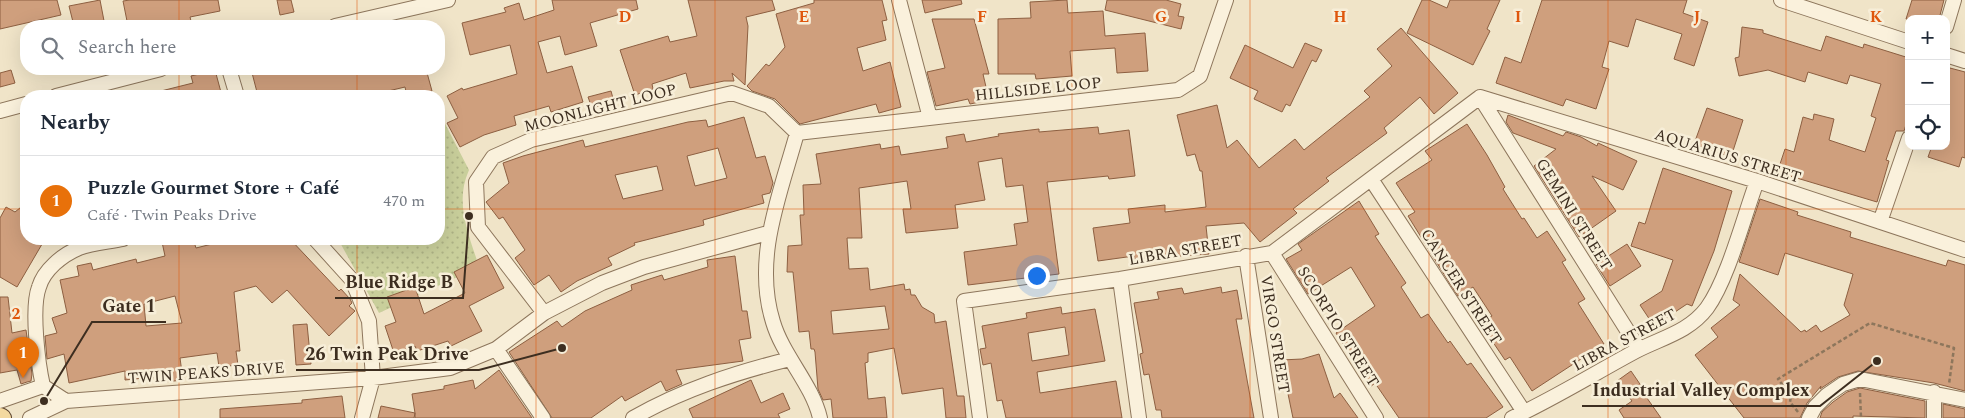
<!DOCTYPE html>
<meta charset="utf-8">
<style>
:root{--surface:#fff;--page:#f2f2f3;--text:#1f2937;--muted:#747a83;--line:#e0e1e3;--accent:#9e2a2b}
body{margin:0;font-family:Spectral,serif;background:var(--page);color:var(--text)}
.controls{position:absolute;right:15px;top:15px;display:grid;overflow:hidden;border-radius:10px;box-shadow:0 5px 20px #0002}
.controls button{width:45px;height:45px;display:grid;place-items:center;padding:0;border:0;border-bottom:1px solid var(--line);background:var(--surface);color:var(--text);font:25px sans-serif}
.you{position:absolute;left:1036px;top:275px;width:18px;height:18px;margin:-12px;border:4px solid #fff;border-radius:50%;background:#1a73e8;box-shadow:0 0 0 8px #1a73e833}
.badge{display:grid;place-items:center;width:32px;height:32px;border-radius:50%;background:var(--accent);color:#fff;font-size:16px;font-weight:700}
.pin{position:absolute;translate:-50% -41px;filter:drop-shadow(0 1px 2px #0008)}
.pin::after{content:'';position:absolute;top:26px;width:18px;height:15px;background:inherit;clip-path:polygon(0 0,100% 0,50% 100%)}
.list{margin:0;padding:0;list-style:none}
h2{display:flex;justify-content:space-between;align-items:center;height:65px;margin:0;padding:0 20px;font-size:21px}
h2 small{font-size:16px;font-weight:400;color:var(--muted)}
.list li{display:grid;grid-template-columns:32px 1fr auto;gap:15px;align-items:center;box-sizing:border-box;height:90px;padding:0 20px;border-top:1px solid var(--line)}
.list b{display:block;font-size:19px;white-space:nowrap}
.list p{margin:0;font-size:16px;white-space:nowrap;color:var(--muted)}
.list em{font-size:16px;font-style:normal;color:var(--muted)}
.icon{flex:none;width:28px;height:28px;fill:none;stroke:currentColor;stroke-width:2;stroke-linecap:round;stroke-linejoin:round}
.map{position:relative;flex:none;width:1965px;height:418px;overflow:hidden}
.search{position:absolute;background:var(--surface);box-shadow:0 5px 20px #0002;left:20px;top:20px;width:425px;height:55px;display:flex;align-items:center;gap:12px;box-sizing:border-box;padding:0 18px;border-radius:20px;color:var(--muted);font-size:19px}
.panel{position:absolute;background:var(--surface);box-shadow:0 5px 20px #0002;left:20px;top:90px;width:425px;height:155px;border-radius:20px}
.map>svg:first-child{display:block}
.grass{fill:url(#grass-dots)}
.building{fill:#cf9f7d;stroke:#8d5f41;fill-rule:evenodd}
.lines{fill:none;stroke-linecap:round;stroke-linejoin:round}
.minor-casing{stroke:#8d765c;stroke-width:16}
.major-casing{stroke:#5b4430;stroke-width:20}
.path{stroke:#8d765c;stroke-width:2.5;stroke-dasharray:4 2.5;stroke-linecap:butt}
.minor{stroke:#faf1dc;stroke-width:14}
.major{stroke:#f3d9a0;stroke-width:18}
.grid{fill:none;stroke:#df570d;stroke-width:1;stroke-opacity:0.55}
.labels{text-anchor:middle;stroke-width:5;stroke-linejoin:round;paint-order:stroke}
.street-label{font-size:16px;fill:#3d2e20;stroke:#f7eed8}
.grid-label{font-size:16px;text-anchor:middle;font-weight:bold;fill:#df570d;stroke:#f7eed8;stroke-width:5;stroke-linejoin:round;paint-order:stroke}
.leader{fill:none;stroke:#3d2e20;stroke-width:2}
.callout-dot{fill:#3d2e20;stroke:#f7eed8;stroke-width:2}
.callout-label{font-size:18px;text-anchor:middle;font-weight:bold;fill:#3d2e20;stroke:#f7eed8;stroke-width:5;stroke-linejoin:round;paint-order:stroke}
</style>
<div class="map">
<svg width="1965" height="418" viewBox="0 0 1965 418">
<defs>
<pattern id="grass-dots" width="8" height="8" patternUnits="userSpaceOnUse" patternTransform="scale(1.25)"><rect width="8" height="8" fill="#c9cf9b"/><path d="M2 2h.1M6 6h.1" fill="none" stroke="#aeb285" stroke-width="1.8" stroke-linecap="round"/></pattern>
</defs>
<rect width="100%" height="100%" fill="#f0e4c8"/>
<path class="grass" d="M439,112l30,58c-15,33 0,64 10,97l-100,46 -41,-74h101z"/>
<path class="building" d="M0,0h57l4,15 -61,14z
M100,0l5,26h-31l-5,-20z
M130,0h88l2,11 -30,6 2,8 -6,1h-58l-5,-25z
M277,0h14l3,12 -14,3z
M552,0h84l2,9 -48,14 7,23 -32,9 -5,-19 -22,6 9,31 25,-7 11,36 -32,10 -2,-6 -35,10 2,9 -32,10 -24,12 -13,-24 11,-5 -11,-22 15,-8 1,2 54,-16 -7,-29 -40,10 -8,-32 44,-11 -2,-4 15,-5 5,17 30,-10z
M688,0h84l3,10 -29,7 2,9 -3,59 -13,-12 2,8h-10l-34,7 -4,-15 -34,11 1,5 -18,6 -15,-45 48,-14 2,6 27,-6z
M814,0h68l5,20 -5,1 4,19 -29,8 6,23 27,-9 11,45 -22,6 -3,-9 -76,20 -25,-25 -23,-8 -5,-5 19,-22 3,2 16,-19 -9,-33 38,-11z
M922,0h39l1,4 -37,9z
M1067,0l1,13 35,-2 2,25 40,-3 3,38 -31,2 -2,-25 -45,3 2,25 -36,3 -1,-5h-37v-55l33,-1 -1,-16z
M1107,0h59l15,4 -3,12 6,1 -3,12 -76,-19z
M1422,0h7l18,8 3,-8h50l-13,29 3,2 -17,34 -66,-32z
M1542,0h145l-4,13 25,9 -14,44 -20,-7 8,-25 -46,-15 -8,28 -19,-6 -7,26 7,2 -13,40 -30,-10 -3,7 -67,-23 9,-26 16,6z
M1912,0h32l-5,19h-33z
M932,19h42l15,55h-6l6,26 -19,4 -2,-5 -32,7 -9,-34 18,-4z
M1742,27l21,3v3l58,18 5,-15 37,12 1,-4 45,14v57l-5,16h-8l-10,29 3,1 -12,41 -87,-26 -1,4 -13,-4 9,-27 9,3 9,-35 10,3 1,-6 20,5 -5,21 36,12 11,-34 -5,-2 10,-32 -31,-9 -3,9 -39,-12 -3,10 -37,-12 -29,6 -4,-18 4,-1z
M1401,28l57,65 -24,21 -14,-17 -36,31 3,5 -61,45 3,3 -36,28 4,4 -37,29 -16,-19 -38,3 3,28 -75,5v-3l-36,5 -5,-33 37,-5 -2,-14 37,-4v7l41,-5 -4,-36h-2l-5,-17 -8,2 -10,-41 40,-10 10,43 10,-8 22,28 36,-29 9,11 66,-53 -6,-6 28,-25 -15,-17z
M1305,43l17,7 -6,12 -4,-2 -22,46 -4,-2 -4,8 -28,-13 4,-8 -28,-13 15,-33 48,23z
M1950,68l15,4v86l-3,-1 -3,10 -31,-10 4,-11h14v-66z
M251,69h175l6,22 -19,5h-6l-2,-9 -38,9h-109z
M11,70l4,13 -15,4v-14z
M215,70l7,26h-65v-4l36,-9 -2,-7z
M611,91l3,11 -22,6 -4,-11z
M1707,108l36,12 -12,37 -37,-13z
M1508,115l55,21 3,-4 15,5 16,9 1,-3 39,18 -14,29 -31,-14 24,35 -37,26 -45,-71 22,-17 -43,-16 -7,-11z
M744,117l12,41 9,-2 8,27 -3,10 -8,2 2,8 -61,17 1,5 -70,18 1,2 -27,13 4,7 -35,16 -16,11 -12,-17 -15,10 -19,-27 10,-8 -22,-33 -4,2 -13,-17 23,-19 -6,-20 20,-7 60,-16 2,7 103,-25 18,-2 2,7zM718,148l9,30 -32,8 -8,-30zM657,166l6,24 -40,9 -8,-24z
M1467,124l20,31 18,32 -2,2 19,30 2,-1 13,20 10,-7 19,29 -4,2 23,37 -7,4 26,41 -72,47 -22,-34 -5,3 -25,-37 12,-7 -19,-29 -15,9 -8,-12 -42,-68 7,-4 -19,-29 36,-23 -7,-9z
M1098,127l1,7 30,-4 6,46 -26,3 -1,-3 -61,6 12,92 -91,11 -4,-33 53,-7 -3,-21 14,-2 -5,-37 -17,2 -4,-29 -24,4 7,38 -30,5 3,23 -52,5 -3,-24h8l-4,-28 -48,7 3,50h-15l2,31 19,-1 2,22 34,-6 1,6 5,-1 1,6h4l7,12 12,7 1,9 11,-2 11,75h7l2,22h-20l-3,-30 -41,6 -8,-46 -26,5v9l-3,1 3,36 17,-2 2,21h-54l-2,-19 -8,1 -5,-11 -3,-37 -1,-3h-3l-2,-18 -10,1 -6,-60h-6l1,-26 14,-1 -2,-30h4l-1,-30 18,-1 -5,-30 64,-10 1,5 18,-3 2,9 47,-7 -2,-11 18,-3 2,8 33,-6 -1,-2 41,-5v3zM885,306l4,23 -56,5 -2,-23z
M1663,168l69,23 -18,60 -22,55 -5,-2 -33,22 -14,-21 22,-14 11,-31 -42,-14 8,-24 6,2z
M1760,199l38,13 -1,3 54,17 -1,5 96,29 2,-6 17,5v126l-31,-8 -76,-12 -20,6 -18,12 1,-3 -14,17 -7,15h-56l-49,-63 23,-18 -7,-9 29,-23 -7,-5 7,-26 61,58 4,-2 1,2 10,-7 5,7 29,-17 -6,-10 9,-31 -68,-21 -7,22 -39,-13z
M1359,201l20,33 -4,2 31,47 -5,4 20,31 7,-4 20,29 2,-2 17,24 4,-2 32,44 -17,11h-87l-24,-35 -5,4 -34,-54 39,-27 -24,-39 -43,27 -22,-35 16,-9 -4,-6z
M26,203v36h19l-28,48 -17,-10v-59l6,-11 9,5z
M176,239h17l3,9 36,-9h58l49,52 2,-2 9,10 2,4 -3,3 6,5 -26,25 -42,-46 -15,13 -16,-17 -22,6 6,59h-4l2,14 -19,2 -2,-14 -37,5 3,22 -28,3 -1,-6 -29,3v-9l-56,12 -5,-29 -17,5 -2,-23 12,-3 -5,-15 15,-5 -7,-33 19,-4 -2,-10 14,-3 2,7 43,-11 1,4 28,-7 -3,-14zM175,296l7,27 -36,3 -2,-22z
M1627,244l14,22 -31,20 -14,-22z
M487,255l17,33 -35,18 13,25 -31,15 -3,-5 -31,10 -2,-5 -21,7 -9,-27 11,-4 -9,-25 28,-10 9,27 41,-21 -11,-21z
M735,256l7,55h5l4,27 -12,2 4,21 -67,9 6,14 -16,7 -5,-10 -36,20 -3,-5 -31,22h-39l-43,-66 48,-31 5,6 23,-16 47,-21 -1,-5 31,-10 2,5 44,-13 -1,-7z
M1221,287l1,6 15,-3 5,29h-6l18,99h-92l-1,-8h-5l-7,-36 -5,1 -4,-21 3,-1 -9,-50 25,-4 -2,-7 25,-4 2,6z
M0,297h8l4,36 14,-3 6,44 -1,7 -4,1 -6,2 -4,-14 -17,3z
M1061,307l1,7 33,-5 10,52 -68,11 3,21 76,-12 6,37h-116l-4,-18 -5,1 -6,-38 -8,2 -3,-16 6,-1 -4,-22 45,-8 -1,-5zM1065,327l4,28 -37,6 -4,-28z
M307,324l4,40 -15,1 -3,-40z
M1319,354l15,44 6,-5 18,25h-65l-12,-58 21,-1z
M499,370l33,48h-117v-5l-1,5h-36l3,-12 34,7 -3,-19 32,-5v-3l29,-6 2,9z
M1631,371l13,19 -2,1 19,27h-37l-5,-8 13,-9 -15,-20z
M751,380l10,23 22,-10 7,16 -12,5 2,4h-87l-4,-9z
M1860,388l65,13v17l-72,-2v2h-33l2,-6 11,-10 14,-10z
M342,396l3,22h-125v-9l82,-6v-3z
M1943,404l22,5v9h-22z"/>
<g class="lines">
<g class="minor-casing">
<path id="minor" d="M899,0l31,118
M1781,0l128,42
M335,26l113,-26
M1946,27l8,-27
M1946,55l19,6
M229,69l8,27
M56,96l105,-27
M1480,97l277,84 208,69
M1480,97l159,252
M0,111l26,-7
M797,133l381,-43 22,-14 26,-76
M797,133c-17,62 -44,125 -24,189 10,34 39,62 47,96
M1371,179l153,233
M1880,222l29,-84
M315,239l37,41 17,41 4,57 -11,40
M1272,253l104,165
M1246,256l25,162
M1120,279l19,139
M544,313l-66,-86 -2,-45 17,-25 38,-17 201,-47 37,13 28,27
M496,349l47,69
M43,386c-5,-22 -12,-78 -4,-99 5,-17 23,-32 40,-39 13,-5 30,-6 44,-9
M43,386l23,15
M1934,392v26
M0,401l43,-15
M30,418l36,-17 307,-23 77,-10 46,-19 48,-36 58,-30 42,-16 124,-34
M633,418c49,-28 101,-45 157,-59
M980,418l-16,-117 156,-22 152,-26 208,-156
M1512,418c43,-20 83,-45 124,-67 25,-13 53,-19 71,-43 21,-29 37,-92 50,-127
M1809,418l6,-11 12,-12 16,-11 17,-5 105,21"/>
</g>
<g class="major-casing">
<path id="major" d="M0,417l2,1"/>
</g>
<path class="path" d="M1860,393l1,25
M1798,412l-8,-10 1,-6 -13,-17 92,-56 84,25 -5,36"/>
<use href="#minor" class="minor"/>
<use href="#major" class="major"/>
</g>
<path class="grid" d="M179,0v26M357,0v26M536,0v418M715,0v418M893,0v418M1072,0v418M1250,0v418M1429,0v418M1608,0v418M1786,0v418M179,69v27M357,69v27M0,209h26M439,209h1526M179,239v179M357,239v179"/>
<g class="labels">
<g class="street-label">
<text transform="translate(1038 88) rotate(-6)" y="6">HILLSIDE LOOP</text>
<text transform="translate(600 107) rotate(-14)" y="6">MOONLIGHT LOOP</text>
<text transform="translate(1728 155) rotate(17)" y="6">AQUARIUS STREET</text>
<text transform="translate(1575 214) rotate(58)" y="6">GEMINI STREET</text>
<text transform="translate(1185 249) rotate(-10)" y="6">LIBRA STREET</text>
<text transform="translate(1462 286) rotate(57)" y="6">CANCER STREET</text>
<text transform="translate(1339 326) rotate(58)" y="6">SCORPIO STREET</text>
<text transform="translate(1276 334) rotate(81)" y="6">VIRGO STREET</text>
<text transform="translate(1624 339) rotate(-28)" y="6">LIBRA STREET</text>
<text transform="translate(206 372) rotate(-4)" y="6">TWIN PEAKS DRIVE</text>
</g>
</g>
<g class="grid-label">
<text x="625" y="22">D</text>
<text x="804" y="22">E</text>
<text x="982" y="22">F</text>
<text x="1161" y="22">G</text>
<text x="1340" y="22">H</text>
<text x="1518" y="22">I</text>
<text x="1697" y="22">J</text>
<text x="1876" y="22">K</text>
<text x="16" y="319">2</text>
</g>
<path class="leader" d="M469 216L463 298H335M44 401L92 322H166M562 348L479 370H296M1877 361L1820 406H1582"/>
<g class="callout-dot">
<circle cx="469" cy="216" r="5"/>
<circle cx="44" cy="401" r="5"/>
<circle cx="562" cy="348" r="5"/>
<circle cx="1877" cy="361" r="5"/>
</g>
<g class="callout-label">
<text x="399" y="288">Blue Ridge B</text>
<text x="129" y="312">Gate 1</text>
<text x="387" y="360">26 Twin Peak Drive</text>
<text x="1701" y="396">Industrial Valley Complex</text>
</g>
</svg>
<div class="controls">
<button>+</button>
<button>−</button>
<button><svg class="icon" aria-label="locate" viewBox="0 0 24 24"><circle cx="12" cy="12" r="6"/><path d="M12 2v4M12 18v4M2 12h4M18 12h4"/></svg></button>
</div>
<div class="you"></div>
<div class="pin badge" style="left:23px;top:378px;background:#e8710a">1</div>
<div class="search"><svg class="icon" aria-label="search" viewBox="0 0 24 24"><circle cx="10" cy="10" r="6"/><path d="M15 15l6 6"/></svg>Search here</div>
<section class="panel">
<h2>Nearby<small></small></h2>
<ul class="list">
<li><span class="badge" style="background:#e8710a">1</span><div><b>Puzzle Gourmet Store + Café</b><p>Café · Twin Peaks Drive</p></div><em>470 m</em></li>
</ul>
</section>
</div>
